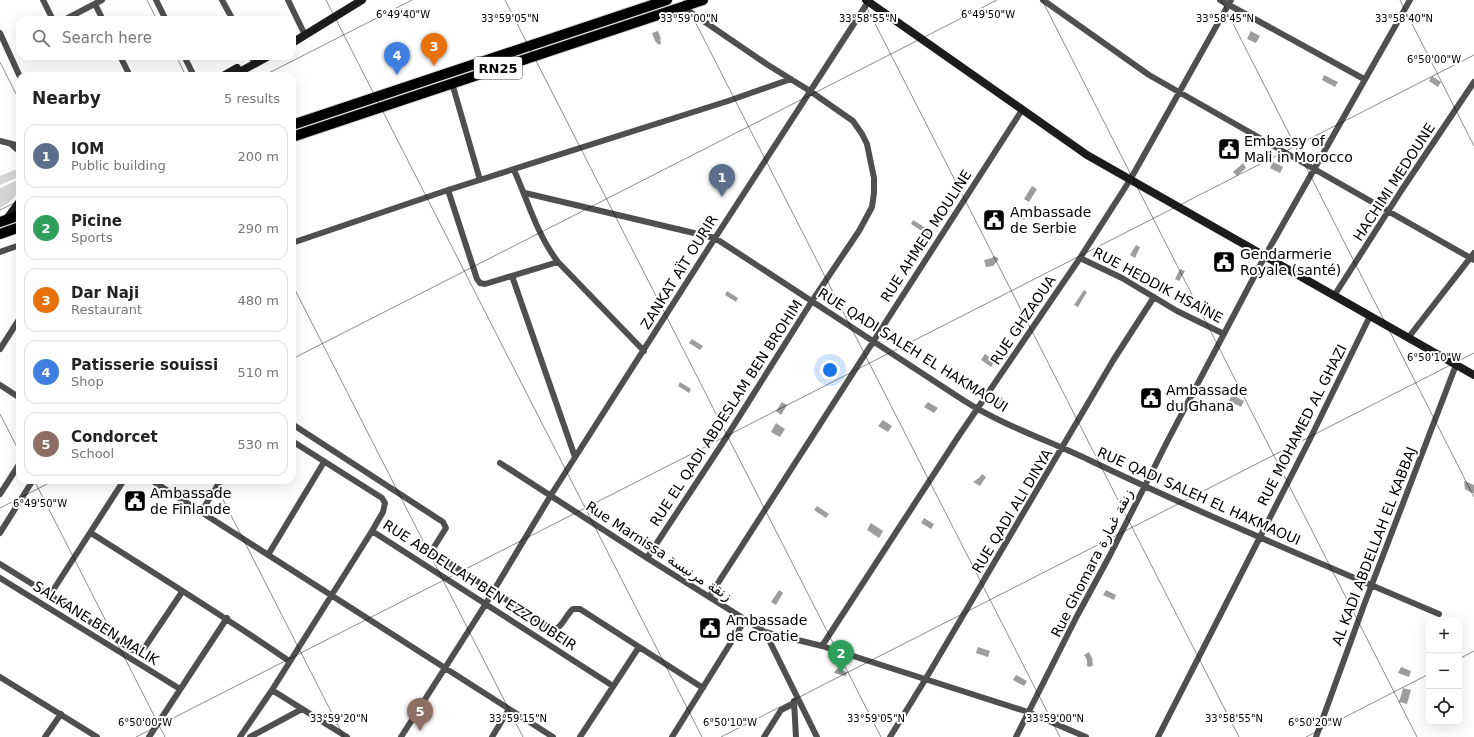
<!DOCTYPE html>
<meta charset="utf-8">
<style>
:root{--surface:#fff;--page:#f2f2f2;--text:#222;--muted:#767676;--line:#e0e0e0;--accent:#0f766e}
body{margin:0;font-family:"DejaVu Sans",Cairo,sans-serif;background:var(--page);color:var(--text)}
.controls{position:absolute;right:12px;bottom:12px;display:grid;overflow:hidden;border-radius:8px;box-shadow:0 4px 16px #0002}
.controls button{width:36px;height:36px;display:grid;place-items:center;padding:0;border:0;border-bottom:1px solid var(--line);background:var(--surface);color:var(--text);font:20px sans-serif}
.you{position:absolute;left:830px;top:370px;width:14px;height:14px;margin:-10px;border:3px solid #fff;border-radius:50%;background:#1a73e8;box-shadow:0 0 0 6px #1a73e833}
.badge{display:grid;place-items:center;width:26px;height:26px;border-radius:50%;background:var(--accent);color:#fff;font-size:13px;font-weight:700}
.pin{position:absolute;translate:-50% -33px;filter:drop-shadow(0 1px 2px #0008)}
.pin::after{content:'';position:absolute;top:21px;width:14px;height:12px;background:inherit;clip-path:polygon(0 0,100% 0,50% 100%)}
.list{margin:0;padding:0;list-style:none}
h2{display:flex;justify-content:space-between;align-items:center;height:52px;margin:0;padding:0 16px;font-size:17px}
h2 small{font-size:13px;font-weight:400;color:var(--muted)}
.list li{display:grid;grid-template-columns:26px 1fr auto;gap:12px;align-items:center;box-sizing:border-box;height:64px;margin:0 8px 8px;padding:0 8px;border:1px solid var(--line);border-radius:12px}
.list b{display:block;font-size:15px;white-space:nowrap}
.list p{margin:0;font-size:13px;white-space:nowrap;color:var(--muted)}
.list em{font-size:13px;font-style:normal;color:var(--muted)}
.icon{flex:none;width:22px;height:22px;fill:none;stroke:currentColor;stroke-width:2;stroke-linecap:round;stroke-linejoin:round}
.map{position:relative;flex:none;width:1474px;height:737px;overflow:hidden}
.search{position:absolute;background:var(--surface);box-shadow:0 4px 16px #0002;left:16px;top:16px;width:280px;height:44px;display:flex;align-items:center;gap:10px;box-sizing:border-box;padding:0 14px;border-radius:12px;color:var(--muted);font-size:15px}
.panel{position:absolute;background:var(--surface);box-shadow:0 4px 16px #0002;left:16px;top:72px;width:280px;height:412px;border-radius:12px}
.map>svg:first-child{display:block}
.green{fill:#d6d6d6}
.water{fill:#9d9d9d}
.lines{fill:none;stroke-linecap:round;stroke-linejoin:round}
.primary-casing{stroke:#dbdbdb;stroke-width:12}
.minor{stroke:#4f4f4f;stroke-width:6}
.secondary{stroke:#1c1c1c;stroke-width:8}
.primary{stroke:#000;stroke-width:10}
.ticks{fill:none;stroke:#000;stroke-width:1;stroke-opacity:0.45}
.labels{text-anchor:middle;stroke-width:4;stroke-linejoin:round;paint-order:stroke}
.shield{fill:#fff;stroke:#4c4c4c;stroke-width:1}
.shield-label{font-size:13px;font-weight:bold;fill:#000}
.poi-label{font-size:14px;fill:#000;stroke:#fff;text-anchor:start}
.street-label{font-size:14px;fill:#000;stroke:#fff}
.ticks-label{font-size:10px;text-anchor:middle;fill:#000;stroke:#fff;stroke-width:4;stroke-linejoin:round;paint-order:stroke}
</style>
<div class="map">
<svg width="1474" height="737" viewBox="0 0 1474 737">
<rect width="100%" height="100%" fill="#fff"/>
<path class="green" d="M20,168v8l-20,9v-9z
M20,179c0,15 -7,22 -20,29v-20z"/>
<path class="water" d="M658,31l3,8h-1l1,4 -2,2 -4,-4 -3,-8z
M1251,31l9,5 -4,7 -9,-4z
M1324,75l14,7 -3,5 -13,-7z
M1432,76l9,6 -3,5 -9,-6z
M1273,162l10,5 -3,6 -10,-5z
M1243,163l3,5 -9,8 -4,-4z
M1032,186l5,3 -8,13 -5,-3z
M1014,207l13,8 -3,5 -13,-8z
M913,220l21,13 -3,4 -20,-13z
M1136,245l4,2 -5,11 -5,-3z
M994,256l5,3 -6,7 -7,1 -2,-7 8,-2z
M1180,269l5,2 -6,10 -4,-2z
M1084,290l3,2 -9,15 -4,-2z
M727,291l11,7 -2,4 -11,-7z
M692,339l11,7 -3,4 -11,-7z
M985,354l10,7 -4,6 -10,-7z
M680,382l11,7 -2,4 -11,-7z
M999,395l4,3 -7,10 -2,-6z
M1232,395l12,6 -3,6 -12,-6z
M782,402l5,3 -6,10 -5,-4z
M928,402l10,6 -4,5 -10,-6z
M883,420l9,6 -4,6 -10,-6z
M776,423l9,6 -5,8 -9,-5z
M982,474l4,3 -6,9 -7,-4 6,-4z
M1464,481l10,4v8h-2l-7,-4z
M817,506l12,8 -3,4 -12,-8z
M924,518l10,6 -3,5 -10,-6z
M871,523l12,8 -4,7 -12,-8z
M779,590l4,3 -7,12 -5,-3z
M1106,590l10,5 -2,5 -11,-5z
M978,647l12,4 -2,6 -12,-4z
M1089,652l3,6 1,7 -3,2 -3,-1v-6l-3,-5z
M1401,667l10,4 -2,6 -11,-4z
M839,668l2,2 6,2 -1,4 -12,-3 1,-2z
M1016,675l11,6 -3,5 -11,-6z
M1403,688l8,2 -4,14 -8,-2z"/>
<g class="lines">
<g class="primary-casing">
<path id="primary" d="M292,125l375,-125
M292,137l411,-137
M0,222l20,-7
M0,234l20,-7"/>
</g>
<path class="minor" d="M43,0l9,18 3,2
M156,0l10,20
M222,0l11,20
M288,0l17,35
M1043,0l106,75 325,185
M1220,0l144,79
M95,4l8,16
M64,20l38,-20
M0,33l20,44
M120,56l10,20
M184,56l10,20
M251,56l4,8
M452,83l28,97
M0,141l20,5
M11,144l9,8
M514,170c14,31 23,65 44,92l86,89
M448,190l29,89 3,4 5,1 73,-22
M525,193l190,45 248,162c39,25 84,40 126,60 115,55 233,104 350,154
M292,243l156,-53 280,-89 63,-22
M0,252l20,-7
M1080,258l42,20 55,33 47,23
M512,276l63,181
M1334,296l67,-105 73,-109
M1408,338l66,-85
M0,349l20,-31
M0,385l20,13
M292,424l151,98 3,6 -12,19 1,7 117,75c10,1 14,-15 21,-20h7l123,79
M500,463l147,95 118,74 57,14 206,66 58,25
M151,480l402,257
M0,494l20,-31
M201,512l20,-32
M372,531l241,155
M0,533l33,-53
M91,533c66,42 133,83 198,128
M268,555l56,-93
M647,558l75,-114 90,-143 47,-70 13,-24 2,-14v-15l-7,-34 -5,-10 -9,-13 -43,-30 -42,-26 -85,-58
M0,564l50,31 82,55h7l6,-3 37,-55
M0,578l180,111
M50,595l74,-115
M709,597l313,-487
M765,632l52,105
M822,646l136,-209 122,-179 50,-78 101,-180
M0,677l97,60
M272,690l75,47
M794,701l2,36
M45,737l16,-23
M149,737l78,-119
M240,737l32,-47 100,-159 11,-19 2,-9 -3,-5 -90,-57
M250,737l52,-28
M401,737l84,-132 66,-110 164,-257 153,-236
M492,737l17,-28
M580,737l59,-90
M672,737l73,-117
M764,737l17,-27 12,-6
M890,737l35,-57 189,-321 40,-62
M1016,737l61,-121 32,-59 59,-117 97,-184 145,-256
M1158,737l151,-296 61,-125
M1316,737l48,-132 92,-240"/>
<path class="secondary" d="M866,0l221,155 387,220
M292,43l70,-43
M223,76l14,-8
M232,76l37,-20
M6,220l14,-19"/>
<use href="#primary" class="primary"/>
</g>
<path class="ticks" d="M147,0l10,20M326,0l376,737M505,0l376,737M684,0l376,737M863,0l376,737M1042,0l375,737M1221,0l253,497M1400,0l74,146M176,56l10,20M0,62l20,40M263,76l149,-76M0,210l20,-10M292,284l231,453M292,359l705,-359M0,414l20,39M34,480l131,257M213,480l131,257M0,508l55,-28M1459,659l15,-8M136,737l1338,-682M721,737l753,-384M1306,737l123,-63"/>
<defs>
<g id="civic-square" transform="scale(1.15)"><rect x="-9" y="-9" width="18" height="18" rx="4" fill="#000" stroke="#fff"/><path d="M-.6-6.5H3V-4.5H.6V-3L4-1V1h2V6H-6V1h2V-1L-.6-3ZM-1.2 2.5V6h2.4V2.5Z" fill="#fff"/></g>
</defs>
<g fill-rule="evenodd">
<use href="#civic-square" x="1229" y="149"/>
<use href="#civic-square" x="994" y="220"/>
<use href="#civic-square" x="1224" y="262"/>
<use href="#civic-square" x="1151" y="398"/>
<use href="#civic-square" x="135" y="501"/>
<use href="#civic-square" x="710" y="628"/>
</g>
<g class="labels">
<rect class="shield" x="474" y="57" width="48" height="22" rx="3"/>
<g class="shield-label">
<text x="498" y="73">RN25</text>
</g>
<g class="poi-label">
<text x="1244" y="146">Embassy of<tspan x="1244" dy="16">Mali in Morocco</tspan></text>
<text x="1010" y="217">Ambassade<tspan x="1010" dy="16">de Serbie</tspan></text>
<text x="1240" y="259">Gendarmerie<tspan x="1240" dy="16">Royale (santé)</tspan></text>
<text x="1166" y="395">Ambassade<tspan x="1166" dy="16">du Ghana</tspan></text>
<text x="150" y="498">Ambassade<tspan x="150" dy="16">de Finlande</tspan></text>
<text x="726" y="625">Ambassade<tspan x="726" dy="16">de Croatie</tspan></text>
</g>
<g class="street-label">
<text transform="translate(1394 182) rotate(-57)" y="5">HACHIMI MEDOUNE</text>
<text transform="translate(926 236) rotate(-57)" y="5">RUE AHMED MOULINE</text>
<text transform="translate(679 272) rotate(-58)" y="5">ZANKAT AÏT OURIR</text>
<text transform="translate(1158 285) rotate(28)" y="5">RUE HEDDIK HSAÏNE</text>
<text transform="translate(1023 320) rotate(-56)" y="5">RUE GHZAOUA</text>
<text transform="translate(913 350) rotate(32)" y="5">RUE QADI SALEH EL HAKMAOUI</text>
<text transform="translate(726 413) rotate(-57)" y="5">RUE EL QADI ABDESLAM BEN BROHIM</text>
<text transform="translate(1302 425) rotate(-63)" y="5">RUE MOHAMED AL GHAZI</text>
<text transform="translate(1199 496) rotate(24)" y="5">RUE QADI SALEH EL HAKMAOUI</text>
<text transform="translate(1012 511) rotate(-59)" y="5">RUE QADI ALI DINYA</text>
<text transform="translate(1374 546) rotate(-69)" y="5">AL KADI ABDELLAH EL KABBAJ</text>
<text transform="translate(659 551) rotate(33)" y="5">Rue Marnissa زنقة مرنيسة</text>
<text transform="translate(1092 563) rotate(-63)" y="5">Rue Ghomara زنقة غمارة</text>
<text transform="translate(480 585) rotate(33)" y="5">RUE ABDELLAH BEN EZZOUBEIR</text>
<text transform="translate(96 623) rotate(32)" y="5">SALKANE BEN MALIK</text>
</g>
</g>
<g class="ticks-label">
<text x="403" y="18">6°49'40"W</text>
<text x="988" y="18">6°49'50"W</text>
<text x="510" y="22">33°59'05"N</text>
<text x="689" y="22">33°59'00"N</text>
<text x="868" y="22">33°58'55"N</text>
<text x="1225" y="22">33°58'45"N</text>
<text x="1404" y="22">33°58'40"N</text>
<text x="1434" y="63">6°50'00"W</text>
<text x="1434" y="361">6°50'10"W</text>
<text x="40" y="507">6°49'50"W</text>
<text x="339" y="722">33°59'20"N</text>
<text x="518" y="722">33°59'15"N</text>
<text x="876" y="722">33°59'05"N</text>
<text x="1055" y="722">33°59'00"N</text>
<text x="1234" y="722">33°58'55"N</text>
<text x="145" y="726">6°50'00"W</text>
<text x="730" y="726">6°50'10"W</text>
<text x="1315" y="726">6°50'20"W</text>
</g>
</svg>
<div class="controls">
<button>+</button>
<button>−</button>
<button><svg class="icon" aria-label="locate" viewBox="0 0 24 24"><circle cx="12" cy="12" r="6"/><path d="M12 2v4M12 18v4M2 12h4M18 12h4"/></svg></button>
</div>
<div class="you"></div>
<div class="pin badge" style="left:722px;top:197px;background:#5c6f8a">1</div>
<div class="pin badge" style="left:841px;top:673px;background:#2e9e5b">2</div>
<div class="pin badge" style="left:434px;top:66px;background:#e8710a">3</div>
<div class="pin badge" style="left:397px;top:75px;background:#3f7fe0">4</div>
<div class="pin badge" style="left:420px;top:731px;background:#8d6e63">5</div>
<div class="search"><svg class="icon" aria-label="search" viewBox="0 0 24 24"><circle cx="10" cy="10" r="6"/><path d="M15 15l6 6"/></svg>Search here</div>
<section class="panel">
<h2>Nearby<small>5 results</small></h2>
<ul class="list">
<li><span class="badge" style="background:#5c6f8a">1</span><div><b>IOM</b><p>Public building</p></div><em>200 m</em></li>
<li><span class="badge" style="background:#2e9e5b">2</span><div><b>Picine</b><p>Sports</p></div><em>290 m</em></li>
<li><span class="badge" style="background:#e8710a">3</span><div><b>Dar Naji</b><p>Restaurant</p></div><em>480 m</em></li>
<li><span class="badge" style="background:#3f7fe0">4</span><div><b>Patisserie souissi</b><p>Shop</p></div><em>510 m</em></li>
<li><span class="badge" style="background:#8d6e63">5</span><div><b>Condorcet</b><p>School</p></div><em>530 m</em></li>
</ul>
</section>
</div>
